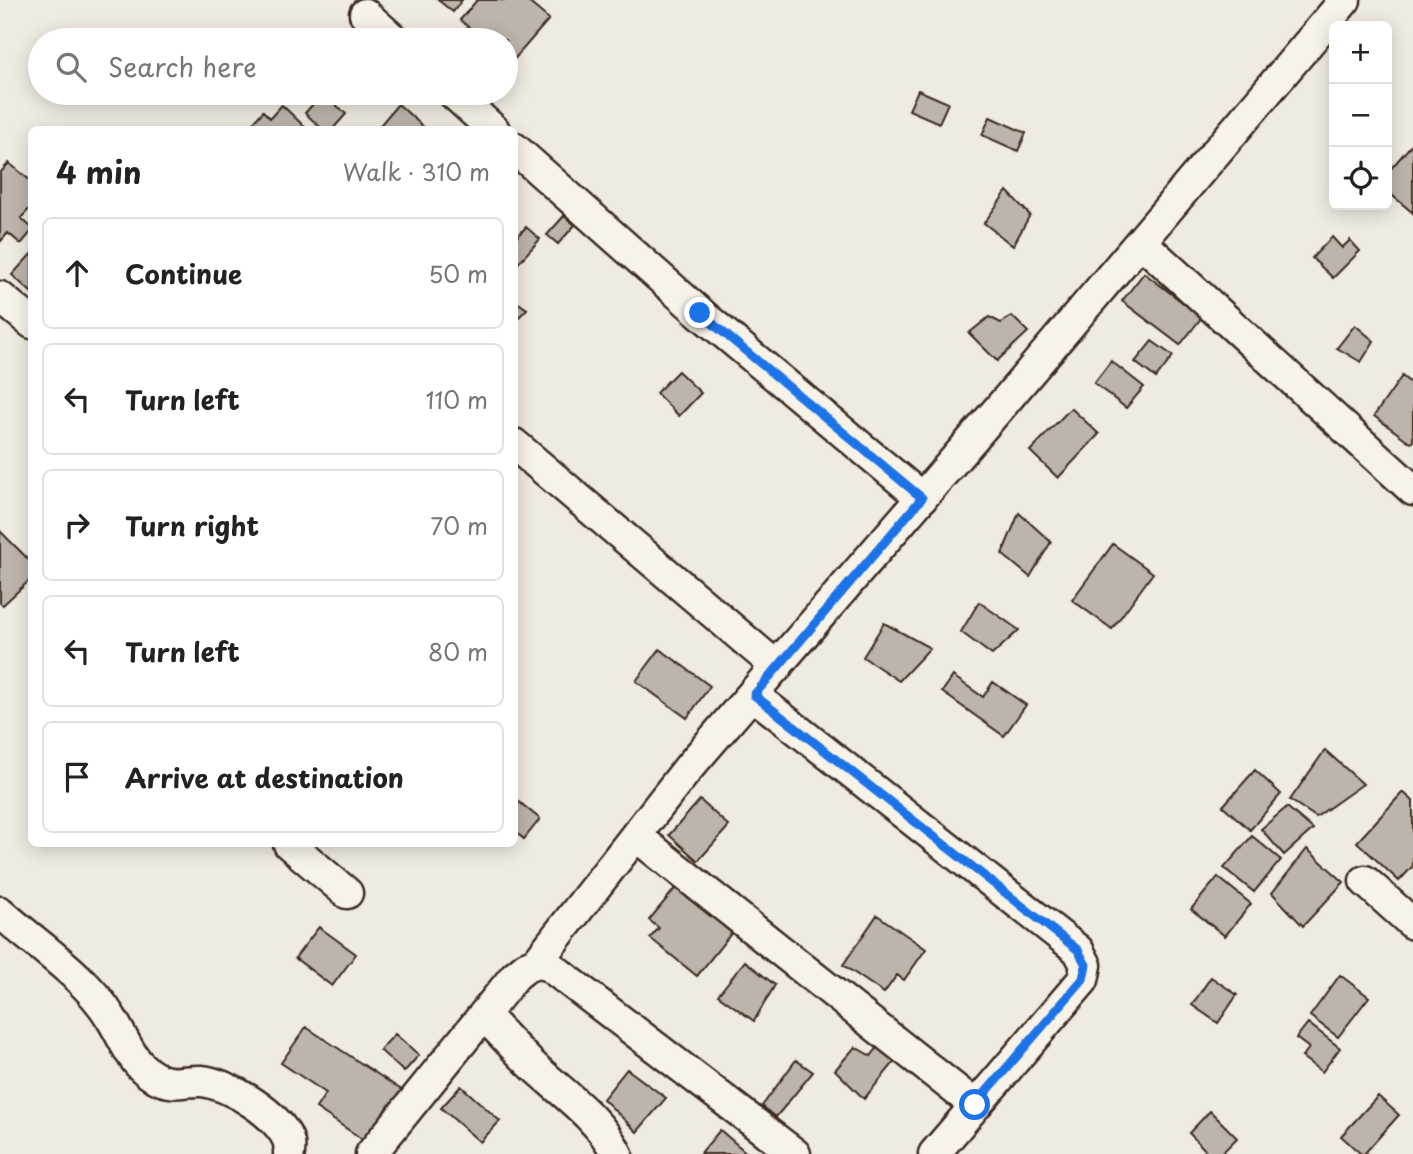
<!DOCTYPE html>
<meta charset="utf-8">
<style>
:root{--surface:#fff;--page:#f2f2f2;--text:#222;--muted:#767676;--line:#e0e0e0}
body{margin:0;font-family:"Playpen Sans",sans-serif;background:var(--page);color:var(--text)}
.controls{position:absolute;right:21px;top:21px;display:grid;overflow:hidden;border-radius:10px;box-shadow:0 4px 18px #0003}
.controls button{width:63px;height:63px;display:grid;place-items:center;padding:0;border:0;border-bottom:2px solid var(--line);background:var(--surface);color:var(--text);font:35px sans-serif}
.stop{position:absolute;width:21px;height:21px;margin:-16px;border:5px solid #1a73e8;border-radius:50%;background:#fff}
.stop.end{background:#1a73e8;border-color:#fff;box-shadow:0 2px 7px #0008}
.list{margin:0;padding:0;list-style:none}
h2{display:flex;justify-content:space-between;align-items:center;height:91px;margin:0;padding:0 28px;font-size:30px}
h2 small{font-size:23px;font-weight:400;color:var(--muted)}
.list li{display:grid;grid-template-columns:46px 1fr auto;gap:21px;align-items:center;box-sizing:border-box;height:112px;margin:0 14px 14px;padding:0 14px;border:2px solid var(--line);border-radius:10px}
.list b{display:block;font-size:26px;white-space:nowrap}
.list em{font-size:23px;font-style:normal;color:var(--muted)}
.icon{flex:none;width:38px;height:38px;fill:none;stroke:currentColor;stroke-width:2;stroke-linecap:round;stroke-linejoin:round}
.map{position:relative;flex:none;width:1413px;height:1154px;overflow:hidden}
.search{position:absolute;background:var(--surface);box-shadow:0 4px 18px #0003;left:28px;top:28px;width:490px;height:77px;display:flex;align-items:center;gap:18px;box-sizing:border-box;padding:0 24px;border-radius:38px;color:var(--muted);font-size:26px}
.panel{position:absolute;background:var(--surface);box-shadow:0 4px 18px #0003;left:28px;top:126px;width:490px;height:721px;border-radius:10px}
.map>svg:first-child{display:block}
.building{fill:#bdb5aa;stroke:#3b2a1e;stroke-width:2}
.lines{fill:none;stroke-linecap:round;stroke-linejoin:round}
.street-casing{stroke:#3b2a1e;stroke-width:35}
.street{stroke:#f7f3e8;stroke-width:30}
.route{stroke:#1a73e8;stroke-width:9}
</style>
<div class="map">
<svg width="1413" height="1154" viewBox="0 0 1413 1154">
<rect width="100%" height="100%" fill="#efebe0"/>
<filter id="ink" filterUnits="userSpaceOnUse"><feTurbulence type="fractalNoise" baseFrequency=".0143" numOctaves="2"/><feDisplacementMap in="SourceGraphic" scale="14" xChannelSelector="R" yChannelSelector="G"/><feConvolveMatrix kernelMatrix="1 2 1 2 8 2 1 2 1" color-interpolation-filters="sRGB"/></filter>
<g filter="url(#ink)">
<path class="building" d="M438,0h24l-9,12z
M477,0h49l23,19 -38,44 -5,-5v-18h-22l-24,-20z
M918,90l30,13 -9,20 -30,-13z
M323,93l23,21 -14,16h-9l-18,-17z
M398,104l29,26h-51z
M282,105l26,25h-61l16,-19 7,7z
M990,117l36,16 -8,18 -36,-16z
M1413,143v70l-26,-22v-18z
M9,163l23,19v24l-11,12 11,10v3l-11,13 -13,-11 -8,9v-69z
M1007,191l23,24 -17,31 -29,-23z
M564,216l11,9 -17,19 -11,-9z
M526,227l14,12 -26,29v-28z
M1332,237l10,11 8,-8 10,11 -27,27 -21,-20z
M32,253v40l-20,-18z
M1144,273l58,44 -22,28 -58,-44z
M514,300l13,9 -13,13z
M1012,316l16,16 -31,29 -28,-28 20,-16 12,6z
M1355,325l19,16 -13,21 -24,-14z
M1152,341l21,15 -17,22 -21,-16z
M1111,361l33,26 -18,21 -32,-25z
M678,371l23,22 -22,23 -23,-23z
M1402,376l11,9v56l-2,2 -37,-27z
M1071,408l28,26 -41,44 -28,-27z
M1019,513l32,29 -21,35 -28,-23z
M0,531l32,32v15l-29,27 -3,-2z
M1113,544l40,29 -41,56 -40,-29z
M979,602l40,28 -27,25 -31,-23z
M884,623l46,25 -31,33 -36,-24z
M660,649l50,37 -23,32 -51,-37z
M953,676l30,21 10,-15 33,23 -22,31 -62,-44z
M1325,750l38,34 -47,33 -26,-17z
M1255,770l26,24 -31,36 -27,-24z
M1403,792l10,9v65l-14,15 -42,-39z
M700,800l29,26 -31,35 -29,-26z
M518,801l22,18 -16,20 -10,-8v-25z
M1287,807l26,22 -29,26 -23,-26z
M1252,836l29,24 -27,32 -30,-24z
M1307,849l37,33 -41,44 -31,-33z
M1218,877l33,27 -26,32 -34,-27z
M678,885l56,45 -37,46 -47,-38 9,-10 -10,-8z
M877,915l49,34 -22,31 -7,-5 -13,18 -41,-28z
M319,927l37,27 -24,32 -37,-28z
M745,961l30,24 -21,36 -36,-26z
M1340,975l29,22 -31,40 -28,-21z
M1211,977l26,18 -19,28 -26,-18z
M1308,1023l32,25 -18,24 -20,-15 7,-9 -13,-10z
M306,1027l97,64 -35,52 -52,-35 10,-15 -45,-30z
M395,1034l24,21 -15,17 -24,-22z
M879,1046l18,13 -33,40 -29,-29 20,-23 16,9z
M796,1060l17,12 -37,45 -14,-11z
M627,1069l39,29 -29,34 -34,-33z
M461,1086l39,35 -20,21 -39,-34z
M1378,1096l21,19 -35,39h-3l-20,-18z
M1210,1111l27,27 -16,16h-12l-20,-21z
M720,1130l28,24h-48z"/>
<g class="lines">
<g class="street-casing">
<path id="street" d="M365,14l29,26
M453,93l41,37
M514,148l186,165 222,185
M1141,242l272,248
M0,297l32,26
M514,444l263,223
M753,695l325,255 8,15 -3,15 -149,174
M636,836l339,269
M289,844l58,49
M1365,881l48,43
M0,912c36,33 86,64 111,106 14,22 22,50 48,61 15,7 28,1 42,2 27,2 81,35 88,62 1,4 0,7 0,11
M536,963l12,2 247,189
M484,1015c15,16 30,32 46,48 29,28 68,53 87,91
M371,1154l144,-178 11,-9 10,-4 154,-197 317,-367 338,-399"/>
</g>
<use href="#street" class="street"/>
</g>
</g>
<g class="lines" filter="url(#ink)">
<path class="route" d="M700,313l222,185 -168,197 324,255 8,15 -3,14 -108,126"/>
</g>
</svg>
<div class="controls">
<button>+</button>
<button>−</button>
<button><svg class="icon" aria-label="locate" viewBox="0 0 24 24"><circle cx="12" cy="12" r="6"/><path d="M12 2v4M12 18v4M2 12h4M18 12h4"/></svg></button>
</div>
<div class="stop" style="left:975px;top:1105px"></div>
<div class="stop end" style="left:700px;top:313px"></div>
<div class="search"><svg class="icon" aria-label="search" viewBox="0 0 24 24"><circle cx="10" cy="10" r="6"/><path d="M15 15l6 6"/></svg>Search here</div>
<section class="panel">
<h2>4 min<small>Walk · 310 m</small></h2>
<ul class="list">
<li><svg class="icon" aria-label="ahead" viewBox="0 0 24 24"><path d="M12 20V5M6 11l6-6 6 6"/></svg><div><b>Continue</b></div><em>50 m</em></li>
<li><svg class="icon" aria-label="left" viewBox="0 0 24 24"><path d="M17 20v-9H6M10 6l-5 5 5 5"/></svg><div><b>Turn left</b></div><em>110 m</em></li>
<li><svg class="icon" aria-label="right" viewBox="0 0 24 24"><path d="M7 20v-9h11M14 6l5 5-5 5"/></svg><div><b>Turn right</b></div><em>70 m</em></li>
<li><svg class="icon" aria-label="left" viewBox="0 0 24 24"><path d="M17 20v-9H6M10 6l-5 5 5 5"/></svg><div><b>Turn left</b></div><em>80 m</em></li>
<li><svg class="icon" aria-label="arrive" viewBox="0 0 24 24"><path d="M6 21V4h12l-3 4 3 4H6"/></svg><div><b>Arrive at destination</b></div></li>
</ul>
</section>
</div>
